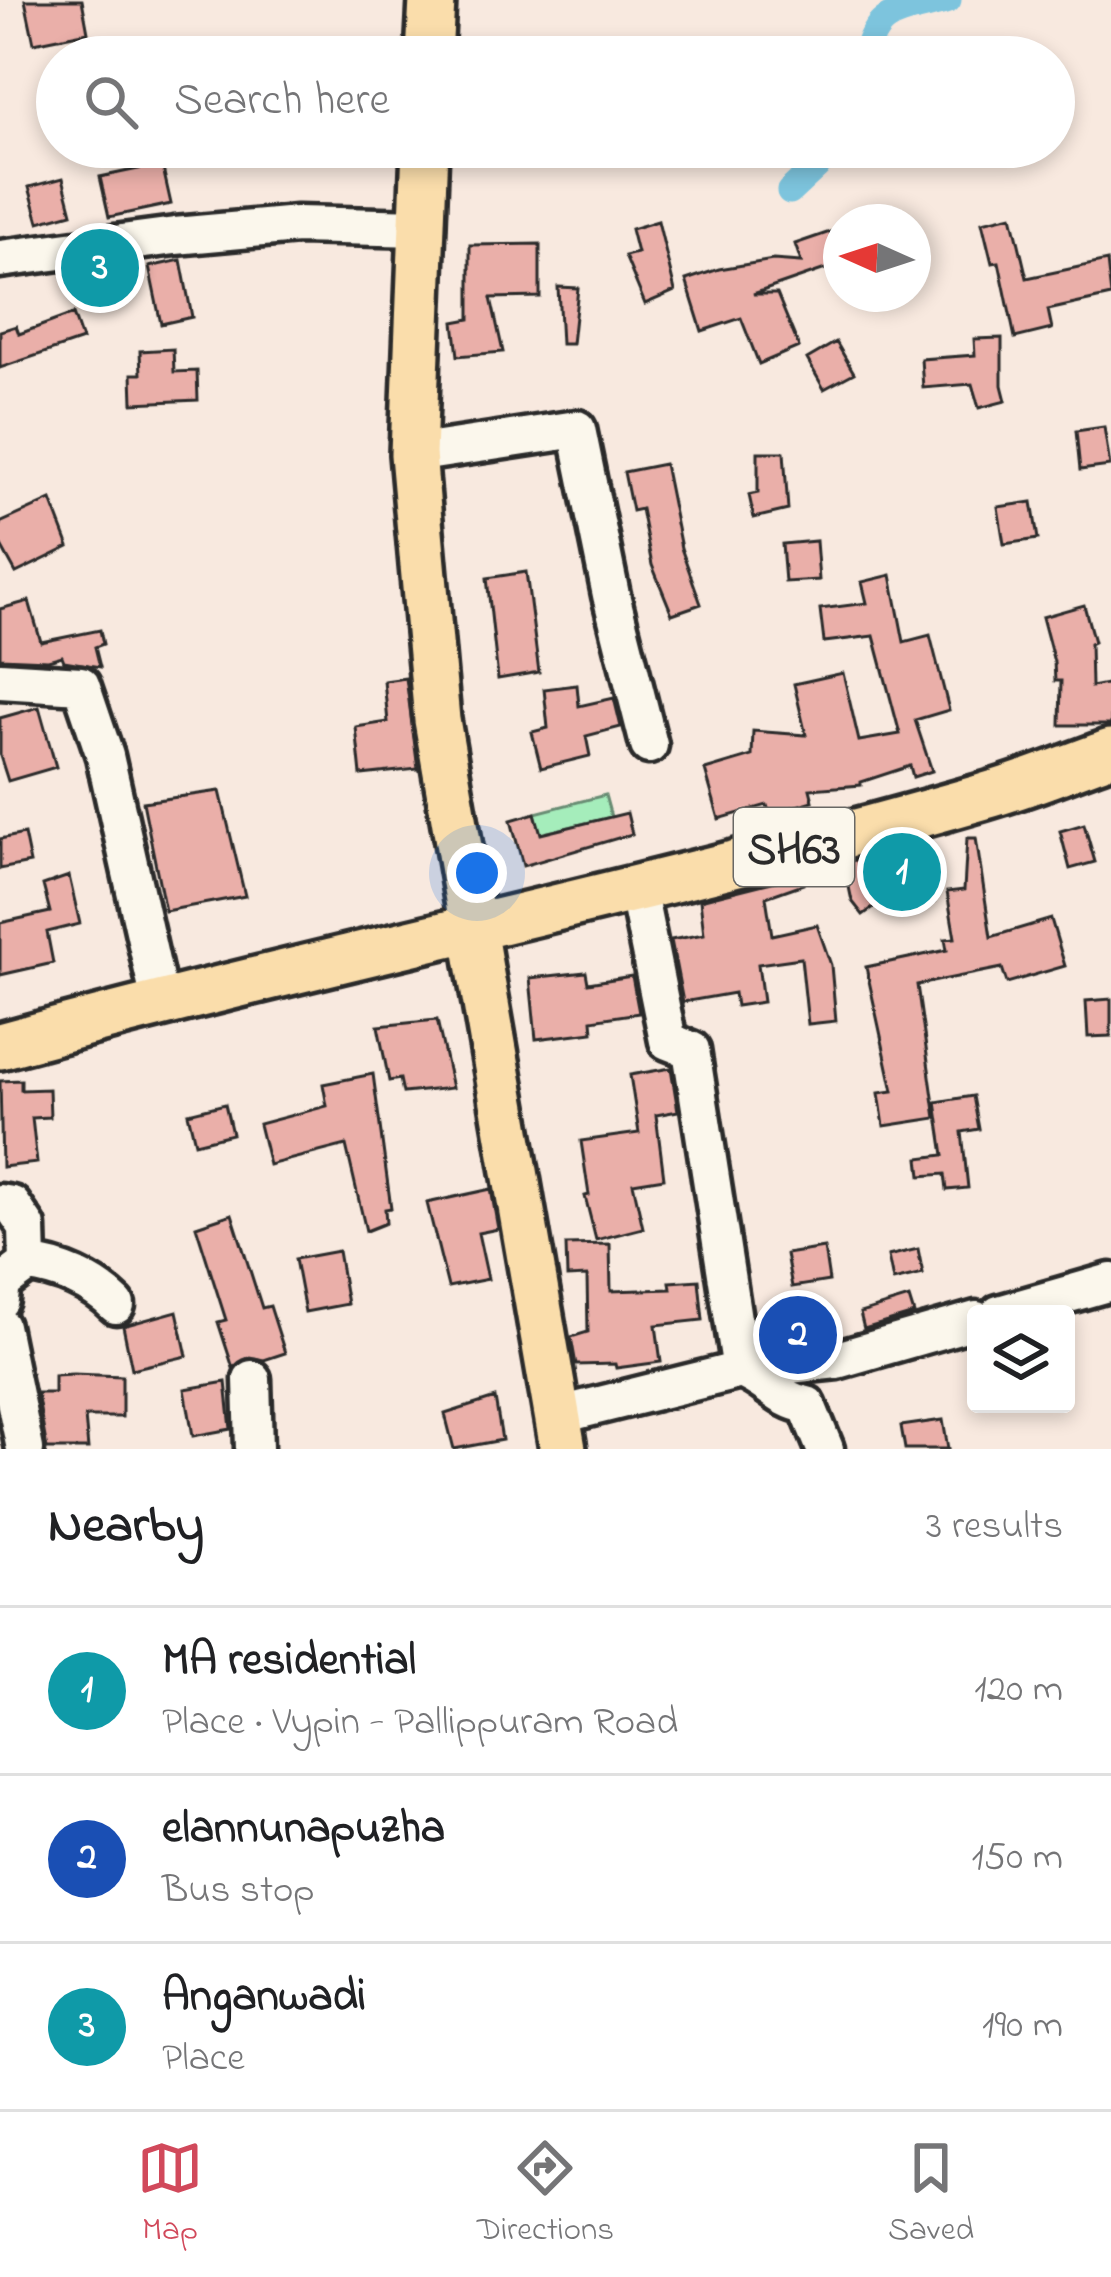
<!DOCTYPE html>
<meta charset="utf-8">
<style>
:root{--surface:#fff;--page:#f6f6f6;--text:#202124;--muted:#757577;--line:#e0e0e0;--accent:#d1495b}
body{margin:0;font-family:"Indie Flower",sans-serif;background:var(--page);color:var(--text)}
.controls{position:absolute;right:36px;bottom:36px;display:grid;overflow:hidden;border-radius:12px;box-shadow:0 6px 18px #0003}
.controls button{width:108px;height:108px;display:grid;place-items:center;padding:0;border:0;border-bottom:3px solid var(--line);background:var(--surface);color:var(--text);font:60px sans-serif}
.compass{position:absolute;left:823px;top:204px;width:108px;height:108px;border-radius:50%;background:var(--surface);box-shadow:0 6px 18px #0003;rotate:273deg}
.you{position:absolute;left:477px;top:873px;width:42px;height:42px;margin:-30px;border:9px solid #fff;border-radius:50%;background:#1a73e8;box-shadow:0 0 0 18px #1a73e833}
.badge{display:grid;place-items:center;width:78px;height:78px;border-radius:50%;background:var(--accent);color:#fff;font-size:39px;font-weight:700}
.pin{position:absolute;translate:-50% -50%;border:6px solid #fff;box-shadow:0 3px 12px #0006}
.list{margin:0;padding:0;list-style:none}
h2{display:flex;justify-content:space-between;align-items:center;height:156px;margin:0;padding:0 48px;font-size:51px}
h2 small{font-size:39px;font-weight:400;color:var(--muted)}
.list li{display:grid;grid-template-columns:78px 1fr auto;gap:36px;align-items:center;box-sizing:border-box;height:168px;padding:0 48px;border-top:3px solid var(--line)}
.list b{display:block;font-size:45px;white-space:nowrap}
.list p{margin:0;font-size:39px;white-space:nowrap;color:var(--muted)}
.list em{font-size:39px;font-style:normal;color:var(--muted)}
.icon{flex:none;width:66px;height:66px;fill:none;stroke:currentColor;stroke-width:2;stroke-linecap:round;stroke-linejoin:round}
.map{position:relative;flex:none;width:1111px;height:1449px;overflow:hidden}
.search{position:absolute;background:var(--surface);box-shadow:0 6px 18px #0003;left:36px;right:36px;top:36px;height:132px;display:flex;align-items:center;gap:30px;box-sizing:border-box;padding:0 42px;border-radius:66px;color:var(--muted);font-size:45px}
.sheet{height:660px;background:var(--surface)}
nav{display:flex;justify-content:space-around;align-items:center;box-sizing:border-box;height:168px;border-top:3px solid var(--line);background:var(--surface);font-size:33px;color:var(--muted)}
nav a{display:grid;justify-items:center;gap:6px}
nav .on{color:var(--accent)}
.map>svg:first-child{display:block}
.green{fill:#a5edbb;stroke:#688c73;stroke-width:3}
.lines{fill:none;stroke-linecap:round;stroke-linejoin:round}
.canal{stroke:#7dc4dd;stroke-width:27}
.building{fill:#eaafa9;stroke:#2b2b2b;stroke-width:3}
.minor-casing{stroke:#2b2b2b;stroke-width:45}
.major-casing{stroke:#2b2b2b;stroke-width:54}
.minor{stroke:#fbf7ec;stroke-width:36}
.major{stroke:#faddab;stroke-width:45}
.labels{text-anchor:middle;stroke-width:9;stroke-linejoin:round;paint-order:stroke}
.shield{fill:#fbf7ec;stroke:#696865;stroke-width:3}
.shield-label{font-size:45px;font-weight:bold;fill:#2b2b2b}
</style>
<div class="map">
<svg width="1111" height="1449" viewBox="0 0 1111 1449">
<rect width="100%" height="100%" fill="#f8e9df"/>
<filter id="ink" filterUnits="userSpaceOnUse"><feTurbulence type="fractalNoise" baseFrequency=".00833" numOctaves="2"/><feDisplacementMap in="SourceGraphic" scale="24" xChannelSelector="R" yChannelSelector="G"/><feConvolveMatrix kernelMatrix="1 2 1 2 8 2 1 2 1" color-interpolation-filters="sRGB"/></filter>
<g filter="url(#ink)">
<path class="green" d="M605,795l6,22 -71,17 -5,-21z"/>
<g class="lines">
<path class="canal" d="M865,57c12,-51 37,-42 83,-57
M790,191l47,-44"/>
</g>
<path class="building" d="M25,0h57l6,32 -54,11z
M162,164l9,40 -62,13 -9,-40z
M63,178l9,35 -33,9 -10,-35z
M1012,215l15,63 80,-17 4,35 -63,14 4,19 -37,9 -16,-76 -7,1 -10,-41z
M658,221l17,70 -30,13 -20,-48 12,-3 -6,-24z
M830,232l10,32 -87,30h24l22,53 -40,17 -18,-46 -39,13 -16,-51 33,-11 54,-9 28,2 -6,-18z
M540,244v53l-49,1 12,54 -45,4 -4,-34 16,-3v-74z
M181,260l11,57 -31,7 -12,-57z
M558,287l20,1 -6,56h-11z
M73,314l9,26 -82,28v-37l16,-5 3,8z
M1002,338v47l4,16 -27,7 -7,-24 -49,4 -2,-29 54,-4 -1,-16z
M836,342l18,31 -30,16 -17,-30z
M173,349l1,23 23,-1 1,29 -65,3 -1,-29h9l-1,-23z
M1104,427l6,39 -30,4 -4,-39z
M758,452h26l4,58 -34,8 -5,-23 9,-2z
M664,464l17,84 20,56 -29,10 -20,-49 -11,-56 -9,2 -8,-39z
M51,500l18,47 -53,26 -16,-29v-21z
M1032,502l6,37 -34,5 -6,-37z
M816,541l3,39 -34,2 -3,-38z
M526,572l13,100 -41,7 -11,-101z
M891,575l13,67 26,-7 19,75 -34,10 17,51 -19,6 -3,-11 -49,16v3l-51,4 3,12 -43,13 -3,-9 -48,14 -14,-49 47,-14 1,-25 53,4 -12,-51 49,-11 16,68 41,-7 -26,-98 -50,6 -4,-33 47,-6 -5,-21z
M29,601l12,41 59,-12 3,14 -8,3 5,20 -36,-6 -2,-5 -14,4 -48,-2v-49z
M1084,605l10,37 -4,2 1,43 20,-4v42h-51l1,-44h-6l-1,-19 -12,-45z
M406,678l12,91 -57,6 -5,-48 32,-5 -4,-41z
M577,685l2,21 35,-8 7,29 -35,9 4,20 -49,12 -9,-36 16,-4 -4,-39z
M39,707l17,60 -48,14 -8,-25v-38z
M220,791l25,105 -80,15 -22,-109z
M535,813l6,21 86,-21 5,21 -109,32 -12,-46z
M1084,824l11,38 -25,7 -10,-38z
M24,834l6,29 -30,6v-30z
M967,838h9l15,99 60,-18 14,47 -58,17 -5,-15 -85,17 19,133 -52,8 -5,-33 14,-2 -27,-124 81,-17 -2,-11 10,-1 -8,-46 17,-2z
M921,842l13,60 -49,11 -3,-12 -19,14 -11,-14 -8,-38z
M800,875l3,9 -37,13 6,38 45,-10 14,40 5,56 -28,3 -7,-66 -43,6 5,38 -27,4 -2,-13 -51,9 -12,-62 33,-6 -4,-34z
M69,876l11,48 -33,8 6,31 -53,12v-52l50,-11 -7,-27z
M586,972l2,11 44,-7 7,37 -47,7 1,12 -57,7 -6,-61z
M1111,999v37l-23,1 -2,-36z
M437,1020l15,68 -49,5 -3,-14 -11,2 -11,-55z
M671,1068l7,43 -22,4 8,63 -31,5 10,45 -47,12 -11,-44 4,-1 -8,-54 58,-8 -9,-58z
M373,1074l18,134 -6,1 1,14 -20,8 -20,-86 -77,20 -10,-41 68,-18 -4,-22z
M21,1080v10l28,-1 1,28 -18,1 5,45 -35,4 -2,-86z
M973,1096l6,33 -17,3 6,56 -21,2 -2,-16 -24,2 -2,-18 25,-3 -8,-53z
M225,1104l7,30 -37,9 -7,-30z
M491,1189l7,40 -20,4 10,46 -40,8 -21,-84z
M232,1214l30,94 8,-2 15,47 -21,7 -14,-3 -17,11 -15,-46 8,-2 -30,-94z
M610,1244l1,47 60,-2 -1,-7 29,-2 4,40 -47,5 5,37 -45,6 -1,-4 -39,1 -5,-28 17,-5 -1,-56 -20,1 -1,-32z
M824,1248l5,33 -37,6 -6,-33z
M918,1249l5,25 -30,7 -5,-25z
M338,1251l9,53 -42,8 -10,-53z
M909,1298l5,16 -50,15 -4,-16z
M177,1311l10,45 -55,13 -9,-43z
M73,1374l49,2v41h-37l3,32h-41l-10,-56h17v-18z
M226,1382l5,47 -38,7 -8,-47z
M495,1398l7,42 -48,9 -9,-35z
M943,1420l5,29h-43l-4,-23z"/>
<g class="lines">
<g class="minor-casing">
<path id="minor" d="M0,259l175,-23 122,-11 125,3
M413,454l164,-25 34,166 38,150
M0,680l81,5 24,71 55,246
M637,887l31,154 23,9 50,320c27,10 37,30 66,35l18,44
M0,1203l12,2 15,22 1,37 -26,19 -2,17
M28,1264c32,4 65,18 88,41
M999,1314l112,-32
M0,1326l25,123
M252,1379l2,70
M556,1416l185,-46 96,-10 139,-40"/>
</g>
<g class="major-casing">
<path id="major" d="M429,57l3,-57
M425,147l-12,307 24,266 126,729
M0,1046c326,-89 657,-155 982,-249 44,-12 86,-30 129,-45"/>
</g>
<use href="#minor" class="minor"/>
<use href="#major" class="major"/>
</g>
</g>
<g class="labels">
<rect class="shield" x="734" y="808" width="120" height="78" rx="9"/>
<g class="shield-label">
<text x="794" y="863">SH63</text>
</g>
</g>
</svg>
<div class="controls">
<button><svg class="icon" aria-label="layers" viewBox="0 0 24 24"><path d="M12 4l9 5-9 5-9-5zM3 14l9 5 9-5"/></svg></button>
</div>
<svg class="compass" viewBox="-18 -18 36 36"><path d="M0-13l5 13h-10z" fill="#e53935"/><path d="M0 13l5-13h-10z" fill="#757577"/></svg>
<div class="you"></div>
<div class="pin badge" style="left:902px;top:872px;background:#0f9aa8">1</div>
<div class="pin badge" style="left:798px;top:1335px;background:#1a4fb4">2</div>
<div class="pin badge" style="left:100px;top:268px;background:#0f9aa8">3</div>
<div class="search"><svg class="icon" aria-label="search" viewBox="0 0 24 24"><circle cx="10" cy="10" r="6"/><path d="M15 15l6 6"/></svg>Search here</div>
</div>
<section class="sheet">
<h2>Nearby<small>3 results</small></h2>
<ul class="list">
<li><span class="badge" style="background:#0f9aa8">1</span><div><b>MA residential</b><p>Place · Vypin - Pallippuram Road</p></div><em>120 m</em></li>
<li><span class="badge" style="background:#1a4fb4">2</span><div><b>elannunapuzha</b><p>Bus stop</p></div><em>150 m</em></li>
<li><span class="badge" style="background:#0f9aa8">3</span><div><b>Anganwadi</b><p>Place</p></div><em>190 m</em></li>
</ul>
</section>
<nav>
<a class="on"><svg class="icon" aria-label="map" viewBox="0 0 24 24"><path d="M3 6l6-2 6 2 6-2v14l-6 2-6-2-6 2zM9 4v14M15 6v14"/></svg>Map</a>
<a><svg class="icon" aria-label="directions" viewBox="0 0 24 24"><path d="M12 3l9 9-9 9-9-9zM9 14v-3h6M13 9l2 2-2 2"/></svg>Directions</a>
<a><svg class="icon" aria-label="saved" viewBox="0 0 24 24"><path d="M7 4h10v16l-5-4-5 4z"/></svg>Saved</a>
</nav>
